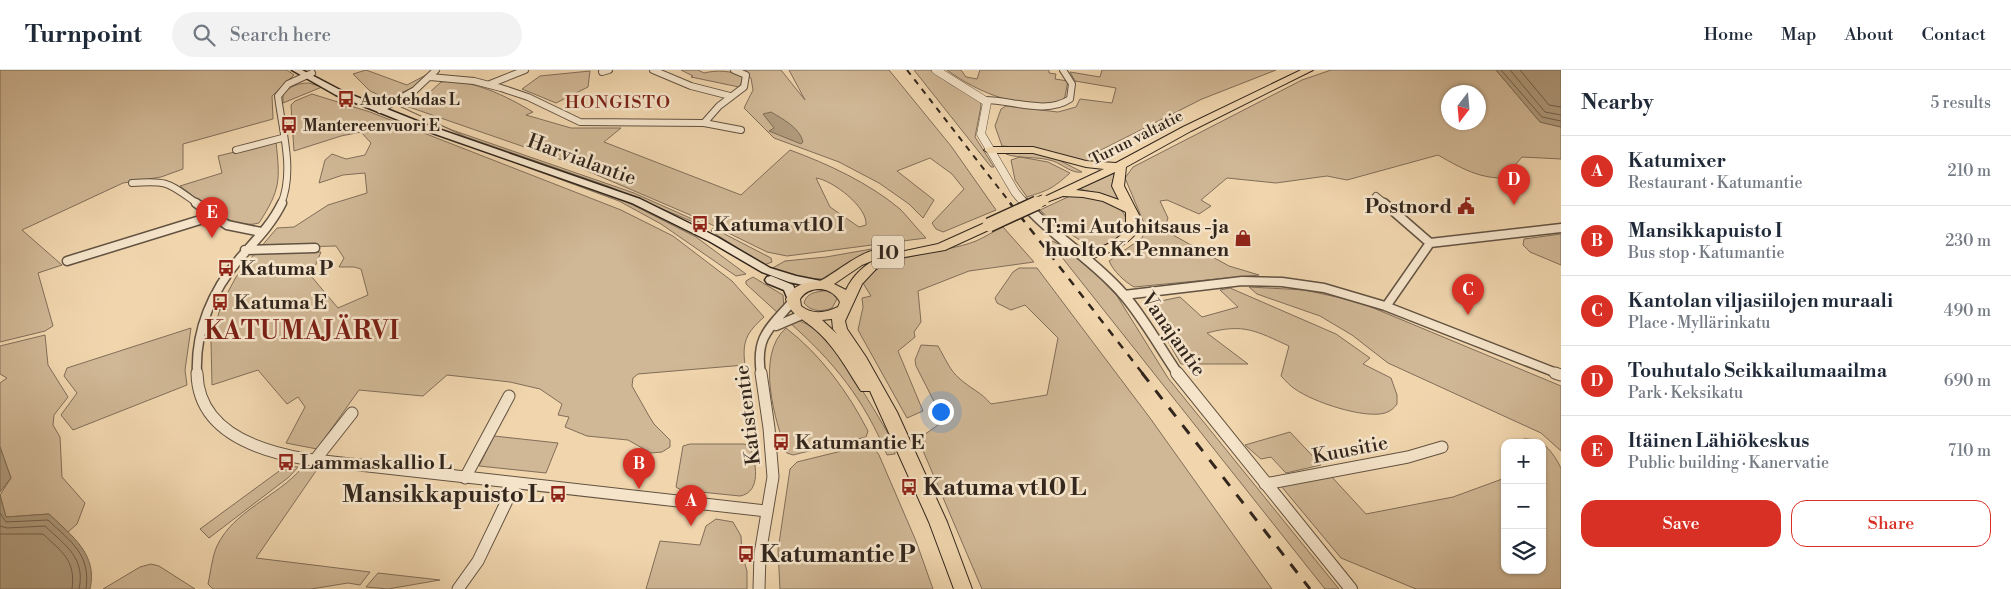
<!DOCTYPE html>
<meta charset="utf-8">
<style>
:root{--surface:#fff;--page:#f2f2f3;--text:#1f2937;--muted:#747a83;--line:#e0e1e3;--accent:#d93025}
body{margin:0;font-family:"Libre Bodoni",serif;background:var(--page);color:var(--text)}
.controls{position:absolute;right:15px;bottom:15px;display:grid;overflow:hidden;border-radius:10px;box-shadow:0 1px 4px #0004}
.controls button{width:45px;height:45px;display:grid;place-items:center;padding:0;border:0;border-bottom:1px solid var(--line);background:var(--surface);color:var(--text);font:25px sans-serif}
.compass{position:absolute;left:1441px;top:15px;width:45px;height:45px;border-radius:50%;background:var(--surface);box-shadow:0 1px 4px #0004;rotate:196deg}
.you{position:absolute;left:940px;top:341px;width:18px;height:18px;margin:-12px;border:4px solid #fff;border-radius:50%;background:#1a73e8;box-shadow:0 0 0 8px #1a73e833}
.badge{display:grid;place-items:center;width:32px;height:32px;border-radius:50%;background:var(--accent);color:#fff;font-size:16px;font-weight:700}
.pin{position:absolute;translate:-50% -41px;filter:drop-shadow(0 1px 2px #0008)}
.pin::after{content:'';position:absolute;top:26px;width:18px;height:15px;background:inherit;clip-path:polygon(0 0,100% 0,50% 100%)}
.list{margin:0;padding:0;list-style:none}
h2{display:flex;justify-content:space-between;align-items:center;height:65px;margin:0;padding:0 20px;font-size:21px}
h2 small{font-size:16px;font-weight:400;color:var(--muted)}
.list li{display:grid;grid-template-columns:32px 1fr auto;gap:15px;align-items:center;box-sizing:border-box;height:70px;padding:0 20px;border-top:1px solid var(--line)}
.list b{display:block;font-size:19px;white-space:nowrap}
.list p{margin:0;font-size:16px;white-space:nowrap;color:var(--muted)}
.list em{font-size:16px;font-style:normal;color:var(--muted)}
.actions{display:flex;gap:10px;padding:15px 20px}
.actions a{flex:1;padding:11px 0;border:1px solid var(--accent);border-radius:15px;text-align:center;font-size:18px;color:var(--accent)}
.actions .main{background:var(--accent);color:#fff}
.icon{flex:none;width:28px;height:28px;fill:none;stroke:currentColor;stroke-width:2;stroke-linecap:round;stroke-linejoin:round}
.map{position:relative;flex:none;width:1561px;height:519px;overflow:hidden}
header{display:flex;align-items:center;gap:30px;box-sizing:border-box;height:70px;padding:0 25px;background:var(--surface);border-bottom:1px solid var(--line)}
header strong{font-size:24px}
nav{display:flex;gap:28px;margin-inline-start:auto;font-size:18px}
.search{width:350px;height:45px;background:var(--page);display:flex;align-items:center;gap:12px;box-sizing:border-box;padding:0 18px;border-radius:28px;color:var(--muted);font-size:19px}
main{display:flex}
aside{flex:1;background:var(--surface)}
.map>svg:first-child{display:block}
.green{fill:#d0b795;stroke:#816e59;fill-rule:evenodd}
.water{fill:#af9a7c;stroke:#7d6c56}
.lines{fill:none;stroke-linecap:round;stroke-linejoin:round}
.shore{stroke:#70604c;stroke-width:1}
.minor-far2-casing{stroke:#625241;stroke-width:8}
.minor-far1-casing{stroke:#625241;stroke-width:11}
.minor-casing{stroke:#625241;stroke-width:13}
.tertiary-far2-casing{stroke:#625241;stroke-width:9}
.tertiary-far1-casing{stroke:#625241;stroke-width:12}
.tertiary-casing{stroke:#625241;stroke-width:14}
.secondary-casing{stroke:#32261d;stroke-width:3}
.trunk-casing{stroke:#32261d;stroke-width:2}
.minor-far2{stroke:#f5e4ca;stroke-width:6}
.minor-far1{stroke:#f5e4ca;stroke-width:8}
.minor{stroke:#f5e4ca;stroke-width:11}
.tertiary-far2{stroke:#f5e4ca;stroke-width:8}
.tertiary-far1{stroke:#f5e4ca;stroke-width:9}
.tertiary{stroke:#f5e4ca;stroke-width:12}
.secondary{fill:#f5e4ca;fill-rule:evenodd}
.trunk{fill:#f0d5ad;fill-rule:evenodd}
.rail-far2{stroke:#32261d;stroke-width:2;stroke-dasharray:6 6;stroke-linecap:butt}
.rail-far1{stroke:#32261d;stroke-width:2.5;stroke-dasharray:8 8;stroke-linecap:butt}
.rail{stroke:#32261d;stroke-width:3;stroke-dasharray:11 11;stroke-linecap:butt}
.trunk-bridge-far1-casing{stroke:#32261d;stroke-width:12;stroke-linecap:butt}
.trunk-bridge-casing{stroke:#32261d;stroke-width:16;stroke-linecap:butt}
.trunk-bridge-far1{stroke:#f0d5ad;stroke-width:10}
.trunk-bridge{stroke:#f0d5ad;stroke-width:13}
.labels{text-anchor:middle;stroke-width:5;stroke-linejoin:round;paint-order:stroke}
.far-poi-label{font-size:16px;font-weight:bold;fill:#32261d;stroke:#f5e4ca;text-anchor:start}
.far-street-label{font-size:16px;fill:#32261d;stroke:#f5e4ca}
.far-neighbourhood-label{font-size:18px;letter-spacing:1px;fill:#7a1f14;stroke:#f5e4ca}
.shield{fill:#f5e4ca;stroke:#6c5f51;stroke-width:1}
.shield-label{font-size:19px;font-weight:bold;fill:#32261d}
.street-label{font-size:20px;fill:#32261d;stroke:#f5e4ca}
.poi-label{font-size:20px;font-weight:bold;fill:#32261d;stroke:#f5e4ca;text-anchor:start}
.near-poi-label{font-size:24px;font-weight:bold;fill:#32261d;stroke:#f5e4ca;text-anchor:start}
.district-label{font-size:25px;font-weight:bold;letter-spacing:1px;fill:#7a1f14;stroke:#f5e4ca}
</style>
<header>
<strong>Turnpoint</strong>
<div class="search"><svg class="icon" aria-label="search" viewBox="0 0 24 24"><circle cx="10" cy="10" r="6"/><path d="M15 15l6 6"/></svg>Search here</div>
<nav><a>Home</a><a>Map</a><a>About</a><a>Contact</a></nav>
</header>
<main>
<div class="map">
<svg width="1561" height="519" viewBox="0 0 1561 519">
<rect width="100%" height="100%" fill="#f0d5ad"/>
<filter id="stains"><feTurbulence type="fractalNoise" baseFrequency=".004" numOctaves="4"/><feColorMatrix values="0 0 0 0 .2 0 0 0 0 .09 0 0 0 0 .02 0 0 0 .5 -.17"/></filter>
<radialGradient id="worn" r=".72"><stop offset=".6" stop-color="#630" stop-opacity="0"/><stop offset="1" stop-color="#630" stop-opacity=".3"/></radialGradient>
<path class="green" d="M0,0h287l7,5 -22,21 1,23 -90,25v25l-22,8 -38,6 -101,47 40,35 -24,8 15,53 -8,5 -45,11z
M366,0l41,15 19,-10v2l-12,10 -26,12 -18,-8 -17,-17z
M681,0h17l6,3c12,-3 30,-3 40,5l-5,9 -48,-10 2,-1z
M740,0h41l24,30 -16,-30h100l62,76 45,64 -53,22 -7,-3 -4,-6 32,-34 -12,-15 -22,-16 -33,13 37,29 -11,18 -14,-14 -30,-21 -40,-21 -65,-24 -30,-30 9,-18 -2,-12z
M914,0h16l22,15 28,14 1,7 -6,31 19,30h-3z
M947,0h14l5,7 11,2 3,-9h69v3l7,1 -1,5 13,2 -4,20c-39,11 -86,-8 -117,-31z
M1102,0h174l-74,29 -105,53 -5,5 -2,7 -49,-15 -39,-3 -7,-20 6,-17 5,-3 52,6 18,-5 4,-8 32,4 4,-15 -41,-7 -5,-9 30,5z
M1331,0h165l44,52 21,5v32l-39,-2 -7,8 4,11c-32,7 -55,-6 -81,-21l-91,25 -20,-4 -51,7 -49,-5 -26,22 10,6 -12,8 -32,-14 -7,1 8,17 -4,12 65,36 30,9 -125,12c-10,-6 -20,-15 -25,-26l33,-23 4,-10 -21,-50 8,-11 169,-87zM1448,22h30v30h-30z
M590,1l-2,16 -32,16 -34,-14 18,-13z
M441,12c30,-4 67,15 92,30l-7,3 45,13h50l-17,14 137,53 49,-45c38,14 79,33 110,59 9,9 17,20 26,29l-139,18 -20,-4 -65,-32 -140,-60 -156,-54 24,-14zM816,108c16,2 52,29 50,47l-7,2 -29,-20z
M309,13l13,4 -39,16v-9c7,-8 16,-11 26,-11z
M312,24l58,18 251,98 52,26 59,45 32,36c-18,16 -22,25 -19,48l-107,9 -5,4 -1,8 17,30 5,8 16,16v7l-8,5 -11,1 -23,-13 -41,-4 -22,-9 4,-10 -11,-2 4,-11 -22,-15 -30,-7 -63,-7 -24,21 -64,-6 -42,59 -31,-6 19,-36 -7,-10 -11,7 -29,-34 -46,15 -1,-44 10,-36 15,-28 19,-24 66,-1 -10,24 27,32 30,-13 -7,-26 -7,-2h-15l5,-9 -8,-12 -76,2 17,-20 17,-1 34,-22 39,-12 -2,-20 -22,2 -24,8 6,-23 7,-6 14,5 19,-4 6,-12 -10,-11 -20,4 -47,15 -3,-46 4,-4z
M347,31l14,3 266,98 69,35 50,37 -10,2 -75,-52 -42,-23z
M399,36l53,24 182,63 74,33 -17,-5 -83,-35 -142,-49z
M276,72c4,38 5,47 -17,81 -28,8 -58,-22 -79,-37l42,-13 -4,-17z
M1026,81l29,7 27,14c-10,2 -20,-8 -29,-11 -15,-5 -35,-2 -47,-7z
M1020,87l28,5 22,11c-18,16 -21,17 -43,24l-12,-17 -4,-20z
M1115,103l9,31 -19,-9 -26,-6z
M1080,125c22,6 44,5 48,31 -6,11 -23,22 -36,22l-37,-24 -15,-14 30,-14z
M1003,157l31,35 -65,9 -51,20 3,31 -7,10 1,5 -17,14 25,60 -16,7 -49,-88 5,-23 -1,-9 9,-2 -8,-13c18,-30 81,-29 113,-42 9,-4 18,-10 27,-14z
M713,158l58,30 1,4 -8,3 -53,-34z
M1561,164v31l-31,-13 -7,-7 1,-6z
M1050,170l13,6 37,32 17,18 51,82 171,211h-14l-276,-348z
M877,178l1,2 -28,11 -28,18 -18,-1 -33,-9 14,-8 41,-4z
M1019,198h18l113,150 122,171h-290l-64,-150 26,-18 -28,-55 -1,-6 6,-15 17,1c7,12 12,25 22,33 11,10 21,13 31,25l56,-9 11,-57 -33,-33 -14,5 -14,-7 -2,-5 18,-26z
M753,207l30,18 1,13 -5,6 -33,-30v-3z
M1249,217l56,3 54,12 202,84v65l-20,-18 -153,-70 -36,-28 -32,-19 -63,-22z
M1230,218l106,46 34,24 -7,6 28,14 6,17v9c-3,4 -6,7 -12,9 -21,6 -72,-11 -90,-24 -5,-3 -10,-9 -14,-13l8,-30c-33,-15 -45,-23 -82,-13l41,31h-67l-35,-60 34,-7 22,20 36,-10 -18,-17z
M830,220l7,9 -5,9c-10,4 -21,4 -28,-5 3,-12 15,-11 26,-13z
M798,251c29,4 77,90 92,116l5,13v4l-8,1c-23,-56 -53,-93 -98,-133z
M191,258l-6,42 2,15 -114,45 -12,-15 16,-22 -13,-17 3,-8z
M786,258c35,27 62,64 82,103l-2,6 -73,18 -6,-2c-12,-32 -32,-98 -1,-125z
M45,265l3,30 20,32 -14,18 -1,10 7,12 2,40 23,26 -8,21 -9,8 -19,-18 -43,3 -6,-22 11,-17 -11,-31v-64l7,-5 -7,-4v-28z
M1290,362l31,33 -35,8 -15,-16 -10,2 -16,-14z
M494,366l64,7 -12,30 -67,-7z
M1524,369c20,0 28,12 37,29v121h-145l-75,-31 -60,-72 50,-10 35,38 87,-17 52,-19v92h37v-127h-27z
M690,374h54l6,2c6,16 12,46 -10,50l-59,-6 -5,-3 7,-41z
M866,375l8,3 5,7 37,86 17,48h-153l-2,-39 12,-81 7,-7z
M286,396l12,1 -9,10 -80,61 -9,-9z
M302,398h16l-62,90 114,14 -10,13 -12,-2 -37,6h-98l-5,-5c3,-13 4,-27 9,-38 17,-36 60,-49 85,-78z
M716,449l17,3 8,14 1,18 5,17v18h-101l14,-48 40,4 6,-19z
M151,494l8,2 36,23h-92l37,-22z
M378,503l62,7 -52,9 -22,-2z"/>
<path class="water" d="M1496,0h65v57l-21,-5z
M771,42c12,7 29,16 32,30l-2,2 -32,-13 5,-3 -11,-14z
M0,377l11,31 -11,14z
M0,425l6,22 43,-3c23,22 49,40 41,75h-90z"/>
<g class="lines">
<path class="shore" d="M1501,0l41,47 19,4
M1510,0l35,42 16,3
M1520,0l29,35 12,2
M0,443l6,9 42,-2c23,22 43,34 38,69
M0,456l7,2 38,-2c20,19 41,32 34,63
M0,464h43c19,18 33,26 29,55"/>
<g class="minor-far2-casing">
<path id="minor-far2" d="M653,0l38,16 39,10
M602,2l7,-2
M430,7l44,4 27,7 27,9 52,25 124,1 37,7
M490,14l35,-14
M985,30c27,0 61,15 85,-1l2,-15 -9,-14
M380,40l35,-20 21,-20
M704,53l15,-17 25,-19 2,-12 -12,-5
M236,80l46,-12
M132,113c37,-3 36,0 66,21
M1376,126l10,8
M281,134c14,-33 1,-74 -3,-108l10,-12 24,-11"/>
</g>
<g class="minor-far1-casing">
<path id="minor-far1" d="M196,133l31,22 34,7
M1384,133l46,40
M245,180l70,-2
M67,191l146,-45
M1124,225l118,-14 40,1 42,6 61,18 174,68
M1387,235l43,-62 131,-15
M776,256l28,-12
M197,304c-2,-43 15,-83 43,-116 15,-17 32,-34 42,-55
M761,304c-6,-38 9,-46 32,-73"/>
</g>
<g class="minor-casing">
<path id="minor" d="M197,303c1,58 61,78 109,86l460,52
M1555,303l6,2
M315,390l37,-47
M465,408l44,-82
M1265,414l143,-27 34,-10
M458,519l20,-28 37,-77
M759,519l1,-35 13,-77 -4,-49 -8,-55"/>
</g>
<g class="tertiary-far2-casing">
<path id="tertiary-far2" d="M936,0l51,32 -6,32 34,58 10,12"/>
</g>
<g class="tertiary-far1-casing">
<path id="tertiary-far1" d="M1024,133c29,34 70,57 99,91 21,24 37,54 55,80"/>
</g>
<g class="tertiary-casing">
<path id="tertiary" d="M1177,303l174,216"/>
</g>
<g class="secondary-casing">
<path id="secondary" d="M292,0h10l40,21 85,34 213,74 77,38 53,31 26,8 30,6 2,3 -6,4 -33,-7 -27,-10 -53,-31 -77,-38 -211,-74 -85,-34z
M771,206l22,9 6,14 -2,3h-8l-5,-12 -17,-7 -2,-3 2,-3z"/>
</g>
<g class="trunk-casing">
<path id="trunk" d="M1301,0h12l-122,61 -65,36 -2,19 15,29 -1,16c-13,17 -33,24 -53,29l-6,-4 2,-3c17,-4 33,-9 45,-23v-18l-23,-11 -20,-4 -20,-1 -19,7 -6,-3 66,-31 -18,-2 -53,-14h-44l-5,-3 5,-3h44l53,14 30,2 67,-36zM1115,102l-3,14 7,14 -20,-7 -23,-3z
M989,151l6,4 -2,3 -48,22 -46,8 -23,11 -14,15 -17,37 2,8 19,28 31,55 50,110 25,67h-18l-25,-67 -59,-131h-9c-15,-23 -28,-48 -50,-65 -11,-9 -21,-12 -25,-27 4,-6 7,-11 14,-14 7,-4 16,-2 22,-5 17,-9 44,-34 63,-30l1,5 52,-11zM879,188c-15,7 -26,17 -33,32l-12,-6 28,-19zM821,219c8,1 15,5 19,13l-2,5c-12,6 -26,8 -37,-1l-1,-7c5,-8 12,-10 21,-10zM832,249l1,10 4,5 -15,-14z"/>
</g>
<use href="#minor-far2" class="minor-far2"/>
<use href="#minor-far1" class="minor-far1"/>
<use href="#minor" class="minor"/>
<use href="#tertiary-far2" class="tertiary-far2"/>
<use href="#tertiary-far1" class="tertiary-far1"/>
<use href="#tertiary" class="tertiary"/>
<use href="#secondary" class="secondary"/>
<use href="#trunk" class="trunk"/>
<path class="rail-far2" d="M907,0l104,134"/>
<path class="rail-far1" d="M1010,133l133,171"/>
<path class="rail" d="M1142,303l168,216"/>
<g class="trunk-bridge-far1-casing">
<path id="trunk-bridge-far1" d="M1034,134l10,-4"/>
</g>
<g class="trunk-bridge-casing">
<path id="trunk-bridge" d="M989,155l48,-22"/>
</g>
<use href="#trunk-bridge-far1" class="trunk-bridge-far1"/>
<use href="#trunk-bridge" class="trunk-bridge"/>
</g>
<defs>
<g id="bus-bare" transform="scale(1.35)"><path d="M-5-6H5V4H4V6H2V4H-2V6H-4V4H-5ZM-3.5-4V0h7V-4ZM-3.5 1.2v1.5H-2V1.2ZM2 1.2v1.5H3.5V1.2Z" fill="#8f2418" stroke="#f5e4ca" stroke-width="2.5" paint-order="stroke"/></g>
<g id="civic-bare" transform="scale(1.35)"><path d="M-.6-6.5H3V-4.5H.6V-3L4-1V1h2V6H-6V1h2V-1L-.6-3ZM-1.2 2.5V6h2.4V2.5Z" fill="#8f2418" stroke="#f5e4ca" stroke-width="2.5" paint-order="stroke"/></g>
<g id="shop-bare" transform="scale(1.35)"><path d="M-5-2.5h2.3a2.7 3.5 0 0 1 5.4 0H5L5.5 6h-11ZM-1.5-2.5h3a1.5 2.3 0 0 0-3 0Z" fill="#8f2418" stroke="#f5e4ca" stroke-width="2.5" paint-order="stroke"/></g>
</defs>
<g fill-rule="evenodd">
<use href="#bus-bare" x="346" y="29"/>
<use href="#bus-bare" x="289" y="55"/>
<use href="#civic-bare" x="1466" y="136"/>
<use href="#bus-bare" x="700" y="154"/>
<use href="#shop-bare" x="1243" y="168"/>
<use href="#bus-bare" x="226" y="198"/>
<use href="#bus-bare" x="220" y="232"/>
<use href="#bus-bare" x="781" y="372"/>
<use href="#bus-bare" x="286" y="392"/>
<use href="#bus-bare" x="909" y="417"/>
<use href="#bus-bare" x="558" y="424"/>
<use href="#bus-bare" x="746" y="484"/>
</g>
<g class="labels">
<g class="far-poi-label">
<text x="360" y="35">Autotehdas L</text>
<text x="303" y="61">Mantereenvuori E</text>
</g>
<g class="far-street-label">
<text transform="translate(1136 67) rotate(-27)" y="6">Turun valtatie</text>
</g>
<g class="far-neighbourhood-label">
<text x="618" y="38">HONGISTO</text>
</g>
<rect class="shield" x="872" y="165.5" width="32" height="33" rx="4"/>
<g class="shield-label">
<text x="888" y="189">10</text>
</g>
<g class="street-label">
<text transform="translate(582 89) rotate(20)" y="7">Harvialantie</text>
<text transform="translate(1174 264) rotate(55)" y="7">Vanajantie</text>
<text transform="translate(747 345) rotate(-97)" y="7">Katistentie</text>
<text transform="translate(1350 379) rotate(-11)" y="7">Kuusitie</text>
</g>
<g class="poi-label">
<text x="1452" y="143" text-anchor="end">Postnord</text>
<text x="714" y="161">Katuma vt10 I</text>
<text x="1229" y="163" text-anchor="end">T:mi Autohitsaus -ja<tspan x="1229" dy="23">huolto K. Pennanen</tspan></text>
<text x="240" y="205">Katuma P</text>
<text x="234" y="239">Katuma E</text>
<text x="795" y="379">Katumantie E</text>
<text x="300" y="399">Lammaskallio L</text>
</g>
<g class="near-poi-label">
<text x="923" y="425">Katuma vt10 L</text>
<text x="544" y="432" text-anchor="end">Mansikkapuisto L</text>
<text x="760" y="492">Katumantie P</text>
</g>
<g class="district-label">
<text x="302" y="269">KATUMAJÄRVI</text>
</g>
</g>
<rect width="100%" height="100%" filter="url(#stains)"/>
<rect width="100%" height="100%" fill="url(#worn)"/>
</svg>
<div class="controls">
<button>+</button>
<button>−</button>
<button><svg class="icon" aria-label="layers" viewBox="0 0 24 24"><path d="M12 4l9 5-9 5-9-5zM3 14l9 5 9-5"/></svg></button>
</div>
<svg class="compass" viewBox="-18 -18 36 36"><path d="M0-13l5 13h-10z" fill="#e53935"/><path d="M0 13l5-13h-10z" fill="#747a83"/></svg>
<div class="you"></div>
<div class="pin badge" style="left:691px;top:456px">A</div>
<div class="pin badge" style="left:639px;top:419px">B</div>
<div class="pin badge" style="left:1468px;top:245px">C</div>
<div class="pin badge" style="left:1514px;top:135px">D</div>
<div class="pin badge" style="left:212px;top:168px">E</div>
</div>
<aside>
<h2>Nearby<small>5 results</small></h2>
<ul class="list">
<li><span class="badge">A</span><div><b>Katumixer</b><p>Restaurant · Katumantie</p></div><em>210 m</em></li>
<li><span class="badge">B</span><div><b>Mansikkapuisto I</b><p>Bus stop · Katumantie</p></div><em>230 m</em></li>
<li><span class="badge">C</span><div><b>Kantolan viljasiilojen muraali</b><p>Place · Myllärinkatu</p></div><em>490 m</em></li>
<li><span class="badge">D</span><div><b>Touhutalo Seikkailumaailma</b><p>Park · Keksikatu</p></div><em>690 m</em></li>
<li><span class="badge">E</span><div><b>Itäinen Lähiökeskus</b><p>Public building · Kanervatie</p></div><em>710 m</em></li>
</ul>
<div class="actions"><a class="main">Save</a><a>Share</a></div>
</aside>
</main>
